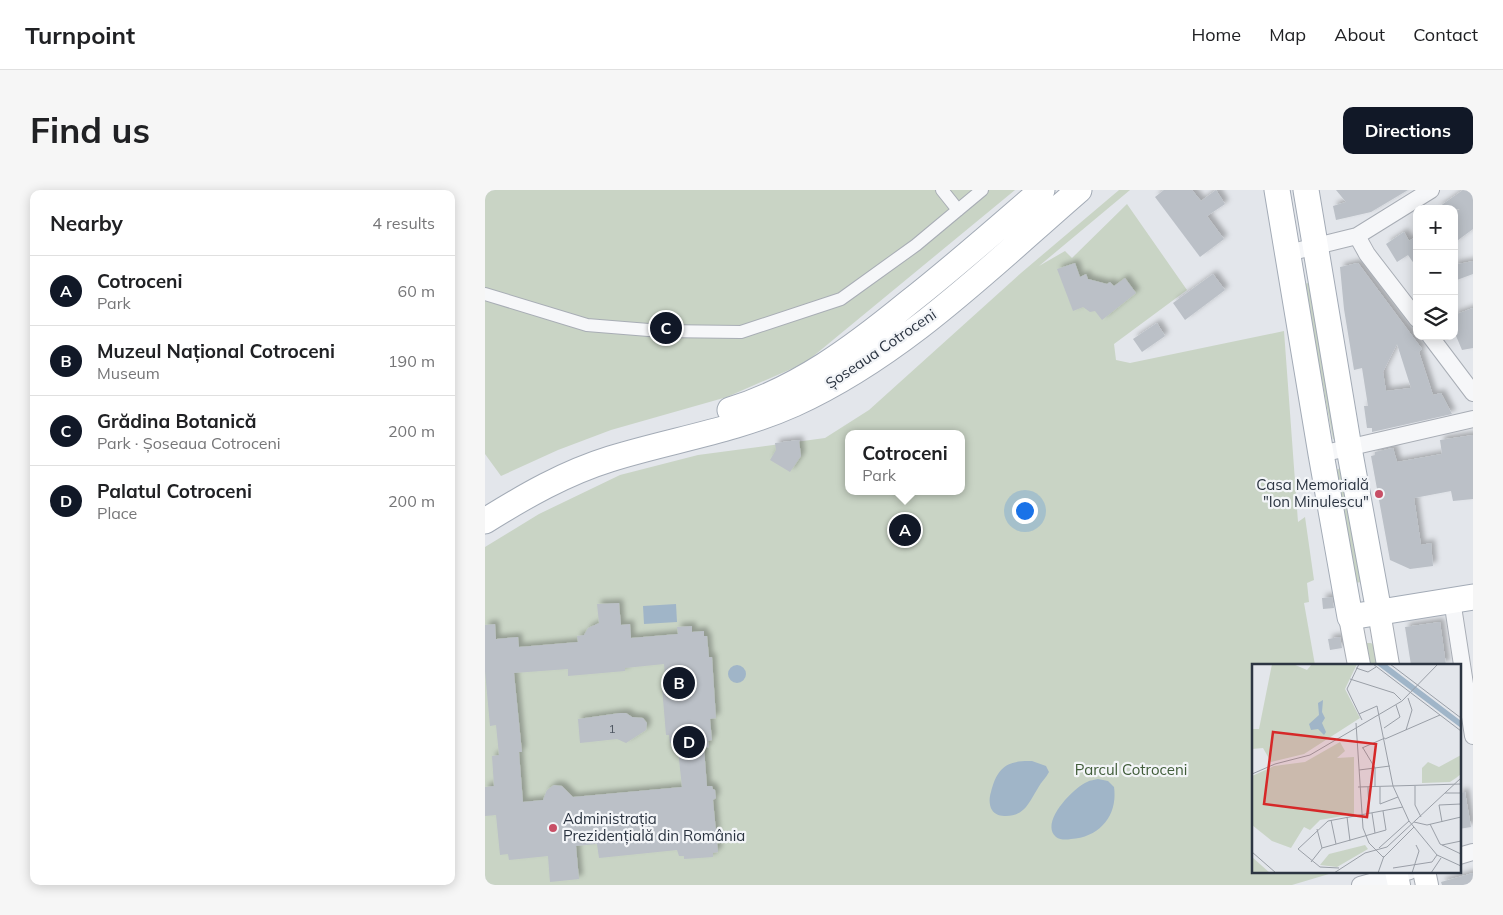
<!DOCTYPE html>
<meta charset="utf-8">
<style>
:root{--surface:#fff;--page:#f6f6f6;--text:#202124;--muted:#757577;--line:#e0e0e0;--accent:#111827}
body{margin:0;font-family:Mulish,sans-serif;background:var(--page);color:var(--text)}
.controls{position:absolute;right:15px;top:15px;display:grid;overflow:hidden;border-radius:10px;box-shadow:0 2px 12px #0003}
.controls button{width:45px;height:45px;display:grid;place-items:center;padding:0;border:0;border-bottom:1px solid var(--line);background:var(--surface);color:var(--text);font:25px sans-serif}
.you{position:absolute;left:539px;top:320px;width:18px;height:18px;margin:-12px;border:4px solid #fff;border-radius:50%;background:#1a73e8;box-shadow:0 0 0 8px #1a73e833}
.badge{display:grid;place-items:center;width:32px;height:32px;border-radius:50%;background:var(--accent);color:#fff;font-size:16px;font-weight:700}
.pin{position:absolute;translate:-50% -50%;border:2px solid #fff;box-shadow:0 1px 5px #0006}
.popup{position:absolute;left:360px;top:240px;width:120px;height:65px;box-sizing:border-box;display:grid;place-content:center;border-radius:10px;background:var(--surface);filter:drop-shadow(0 1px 4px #0005);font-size:16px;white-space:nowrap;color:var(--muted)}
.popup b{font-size:19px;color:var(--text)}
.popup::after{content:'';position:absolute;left:50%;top:100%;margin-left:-10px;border:10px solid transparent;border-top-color:var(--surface)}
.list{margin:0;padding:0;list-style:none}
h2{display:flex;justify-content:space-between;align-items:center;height:65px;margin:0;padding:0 20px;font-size:21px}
h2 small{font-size:16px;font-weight:400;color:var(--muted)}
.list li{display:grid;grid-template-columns:32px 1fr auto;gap:15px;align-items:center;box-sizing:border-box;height:70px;padding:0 20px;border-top:1px solid var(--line)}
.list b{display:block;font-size:19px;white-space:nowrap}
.list p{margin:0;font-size:16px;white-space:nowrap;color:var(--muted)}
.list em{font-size:16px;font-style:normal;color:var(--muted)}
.icon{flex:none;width:28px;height:28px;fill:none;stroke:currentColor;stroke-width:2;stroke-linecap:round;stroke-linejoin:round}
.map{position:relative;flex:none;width:988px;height:695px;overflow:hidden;border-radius:10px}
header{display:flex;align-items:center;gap:30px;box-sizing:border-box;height:70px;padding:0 25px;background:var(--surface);border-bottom:1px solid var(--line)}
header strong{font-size:24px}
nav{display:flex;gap:28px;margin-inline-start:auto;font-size:18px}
.intro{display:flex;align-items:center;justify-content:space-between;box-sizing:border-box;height:120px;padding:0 30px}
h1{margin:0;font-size:35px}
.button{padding:12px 22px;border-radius:10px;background:var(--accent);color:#fff;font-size:18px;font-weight:700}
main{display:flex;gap:30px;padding:0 30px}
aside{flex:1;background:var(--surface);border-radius:10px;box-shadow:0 2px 12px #0003}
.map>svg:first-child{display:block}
.green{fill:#c9d4c5;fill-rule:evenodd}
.water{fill:#a0b5c8}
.building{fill:#bbc0c7;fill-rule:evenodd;filter:url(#shadow)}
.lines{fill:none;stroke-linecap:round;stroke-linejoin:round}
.pedestrian-casing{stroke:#a8adb5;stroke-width:14}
.minor-casing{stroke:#a8adb5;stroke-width:18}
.secondary-casing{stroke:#a8adb5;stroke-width:24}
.primary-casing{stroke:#a3abb6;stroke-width:27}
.pedestrian{stroke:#f6f7f9;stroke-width:12}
.minor{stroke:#f6f7f9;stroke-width:16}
.secondary{stroke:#fff;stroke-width:22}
.primary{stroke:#fff;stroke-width:25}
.poi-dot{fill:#c84f66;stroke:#f3f5f8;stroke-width:2}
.labels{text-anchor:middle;stroke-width:4.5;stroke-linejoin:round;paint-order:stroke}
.number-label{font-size:12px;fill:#505863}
.street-label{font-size:15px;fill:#2c3542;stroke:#f3f5f8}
.poi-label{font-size:15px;fill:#2c3542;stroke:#f3f5f8;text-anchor:end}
.park-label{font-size:15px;fill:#415d3a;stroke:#f3f5f8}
.inset-road{fill:none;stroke:#9a9fa7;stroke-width:1}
.view{fill:#d62828;fill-opacity:0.15;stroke:#d62828;stroke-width:2.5}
.inset-edge{fill:none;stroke:#2c3542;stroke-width:2.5}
</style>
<header>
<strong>Turnpoint</strong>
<nav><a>Home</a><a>Map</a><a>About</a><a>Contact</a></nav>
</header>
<div class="intro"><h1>Find us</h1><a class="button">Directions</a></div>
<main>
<aside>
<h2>Nearby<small>4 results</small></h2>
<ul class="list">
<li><span class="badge">A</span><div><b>Cotroceni</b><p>Park</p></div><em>60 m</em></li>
<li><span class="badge">B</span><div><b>Muzeul Național Cotroceni</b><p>Museum</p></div><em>190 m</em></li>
<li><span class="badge">C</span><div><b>Grădina Botanică</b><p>Park · Șoseaua Cotroceni</p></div><em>200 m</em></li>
<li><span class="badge">D</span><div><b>Palatul Cotroceni</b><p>Place</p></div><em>200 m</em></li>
</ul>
</aside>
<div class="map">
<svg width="988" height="695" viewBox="0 0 988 695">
<defs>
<filter id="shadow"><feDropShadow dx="4" dy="-4" stdDeviation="2.5" flood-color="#0004"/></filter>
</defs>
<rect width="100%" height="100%" fill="#e3e6eb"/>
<path class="green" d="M0,0h530l-210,173 -78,34 -116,33 -53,20 -57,26 -16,-22z
M634,0h11l-91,76 26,-15 7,7 55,-54 60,86 -73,54 2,16 14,3 154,-32 14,191 7,-5 9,63 -7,3 2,19 -5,1 11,62h-62v206h86l-47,14h-807v-338l54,-33 81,-39 78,-20 127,-17 44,-28 152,-137zM364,244h112v57h-112z
M824,93l28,158 -4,-2 -11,-59 -10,-16 -10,-80z
M856,278l20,114 -6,1 -20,-113z
M880,453h6l5,4 3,18h-15z"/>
<path class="water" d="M191,414l1,18 -33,2 -1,-18z
M243 484a9 9 0 1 1 18 0a9 9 0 1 1-18 0Z
M547,571l14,5 3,6c-3,6 -8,10 -11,16 -9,14 -13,28 -32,28 -5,0 -11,-1 -14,-6 -3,-5 -3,-12 -1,-18 6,-24 16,-32 41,-31z
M613,589l10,2 6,6c4,28 -14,50 -43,52 -5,1 -11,1 -15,-2 -17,-14 18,-50 31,-55 3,-2 8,-2 11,-3z"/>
<path class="building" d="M679,0h28l9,11 15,-11 9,14 -18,12 17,23 -24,18 -45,-60z
M851,0h72l-37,22 -35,8 -3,-14 13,-4z
M978,0h10v39l-19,14v-31l6,-3h-24z
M919,42l5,9 8,-5v32l-9,-13 -11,7 -11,-18z
M988,71v13l-19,7v-16z
M590,73l5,14 6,-3 2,5 19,5 3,-2 4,4 11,-8 11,15 -34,27 -7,-9 -5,1 -7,-5 -10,4 -16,-42z
M873,73l64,86 -3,3 14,43 8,-2 11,21 -80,18v-4h-5l-3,-22h4l-6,-38 -8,2 -10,-61 -4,-42zM912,154l14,44 -25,3 -3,-19z
M728,84l12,16 -40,30 -12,-17z
M988,118v40l-11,2 -8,-19v-16z
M672,133l8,13 -23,16 -9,-13z
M988,245v64l-20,2 -2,-10 -37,7 7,47 10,-2 2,23 -23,3 -20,-9 -19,-104 4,-1v-3l18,-4 4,14 45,-8 -2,-14z
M314,250l2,16 -11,16 -20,-12 6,-10 -1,-7z
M847,407l2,11 -11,1 -1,-11z
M134,413l2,22 9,-1 1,14 47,-4 -1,-7 15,-1v6l12,-1v5h3l2,21h3l4,61 -6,1 2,21 -4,1 1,6 -5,1 3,38h5l1,3 2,1 1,8 -3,2 5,52 -5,1v4l-29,2v-3h-5l-2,-6 -78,8 -2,-14 -21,2 3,33 -29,3 -2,-26 -39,4 -1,-6 -8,1 -4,-40 -11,1v-29l9,-1 -2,-30 7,-1 -3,-30 -6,1 -5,-55v-46l10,-1 1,15 22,-2 1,10 59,-5 -1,-6 7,-1 4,-7 11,-5 -2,-19zM179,474l2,23h-4l4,48h3l1,8h4v7h4l4,37 -109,10 -11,-11 -8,-1 -7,5 -4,10 -20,2 -4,-50h3l-8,-79 54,-4v7l57,-5v-3z
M955,432l6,43h-35l-6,-38z
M855,447l2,11 -12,2 -2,-11z
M135,523h6l6,4 11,1 4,5 -1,7 -20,13 -9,-4 -37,4 -2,-24z
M980,602l6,35 -12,2v-36z
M988,683v12h-31l-1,-3z"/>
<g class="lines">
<g class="pedestrian-casing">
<path id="pedestrian" d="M457,0l16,20
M0,104l102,31 74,6 80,1 100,-33 75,-54 66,-55"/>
</g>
<g class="minor-casing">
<path id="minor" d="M872,46l10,18 50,65
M803,63l69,-17 74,-46
M945,146l43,57
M836,264l152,-35
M967,410l21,136
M974,666l14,-4
M875,695l50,-14"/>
</g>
<g class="secondary-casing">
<path id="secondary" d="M894,422l9,53
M865,427l9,48
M911,681l3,14
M939,681l3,14"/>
</g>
<g class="primary-casing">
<path id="primary" d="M792,0l44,264 29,163 123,-20
M821,0l43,258 30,164
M245,220c68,-21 123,-62 178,-107 46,-36 90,-75 134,-113
M0,331c40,-25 80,-48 125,-62 61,-19 124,-28 184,-55 108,-49 196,-137 285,-214"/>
</g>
<use href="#pedestrian" class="pedestrian"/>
<use href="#minor" class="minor"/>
<use href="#secondary" class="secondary"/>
<use href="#primary" class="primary"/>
</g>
<g class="poi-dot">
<circle cx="894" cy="304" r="5"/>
<circle cx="68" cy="638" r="5"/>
</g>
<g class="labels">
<g class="number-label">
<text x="127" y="543">1</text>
</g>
<g class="street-label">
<text transform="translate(396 159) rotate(-34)" y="5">Șoseaua Cotroceni</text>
</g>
<g class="poi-label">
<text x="884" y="300">Casa Memorială<tspan x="884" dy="17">"Ion Minulescu"</tspan></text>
<text x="78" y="634" text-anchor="start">Administrația<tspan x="78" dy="17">Prezidențială din România</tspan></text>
</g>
<g class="park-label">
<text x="646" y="585">Parcul Cotroceni</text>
</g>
</g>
<g transform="translate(767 474)">
<rect width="209" height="209" fill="#e3e6eb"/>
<path d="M20,0h21l14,6 5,-6h45l-12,25 15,29 -56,36 -33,8 -8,-14 -11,1v-20h7zM88,78l5,9 -8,7 17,-1v57l-34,6 -10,10 -6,-3 -13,21 -19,-7 -20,-16v-49l22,-10 31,-4zM209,91v19l-5,4 -6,4 -28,1v-15l6,-6 11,5zM113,181l3,4 -31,18 -17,-2 9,-11zM0,193l18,16h-18z" fill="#c9d4c5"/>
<path d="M124,0h10l75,57v7zM71,36l-1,12 3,6 -3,5 4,9 -2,3 -6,-6 -7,1 -2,-6 10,-9 -1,-12z" fill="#a0b5c8"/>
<path class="inset-road" d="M107,0l-12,25 15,31M121,0l88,67M138,0l71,54M104,4l12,4 8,-5M98,15l44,14 7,7M107,50l18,-8 16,80 16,35 28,34 24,11M104,59l7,105 6,15 15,15M132,64l16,-11 -4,-12M154,66l6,-20 -4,-12M133,75l55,-24M110,84l23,-10M111,84l12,20v19M107,106l31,-4M0,110l23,-10 35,-9 92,-54 36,-37M163,122v19l6,12M106,123l103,-3M116,123l1,26M128,123v17l18,-7M193,129h16M187,141l22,-1M187,141l3,17M120,149l3,20M95,153l3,24M79,156l5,24M162,158l13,3 34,-8M178,160l10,20 21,10M65,165l5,19M190,181l19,-4M127,184l30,-27M0,188l24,21M132,193l30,-30M59,198l11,-14 64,-18 -3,-19M87,204l-19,-1 -22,-18 30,-28 75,-14M141,204l39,-6 5,-7M82,209l31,-20 22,-6 74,-69M126,209l6,-17M160,209l7,-22 -3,-6M179,209l10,-15"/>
<path class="view" d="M21,68l103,12 -9,73 -103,-13z"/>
<rect width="209" height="209" class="inset-edge"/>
</g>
</svg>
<div class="controls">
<button>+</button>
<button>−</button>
<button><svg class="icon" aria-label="layers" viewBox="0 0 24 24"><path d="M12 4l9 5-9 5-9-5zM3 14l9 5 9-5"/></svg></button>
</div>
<div class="you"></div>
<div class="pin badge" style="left:420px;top:340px">A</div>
<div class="popup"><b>Cotroceni</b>Park</div>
<div class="pin badge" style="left:194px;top:493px">B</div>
<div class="pin badge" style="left:181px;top:138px">C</div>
<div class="pin badge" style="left:204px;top:552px">D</div>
</div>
</main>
